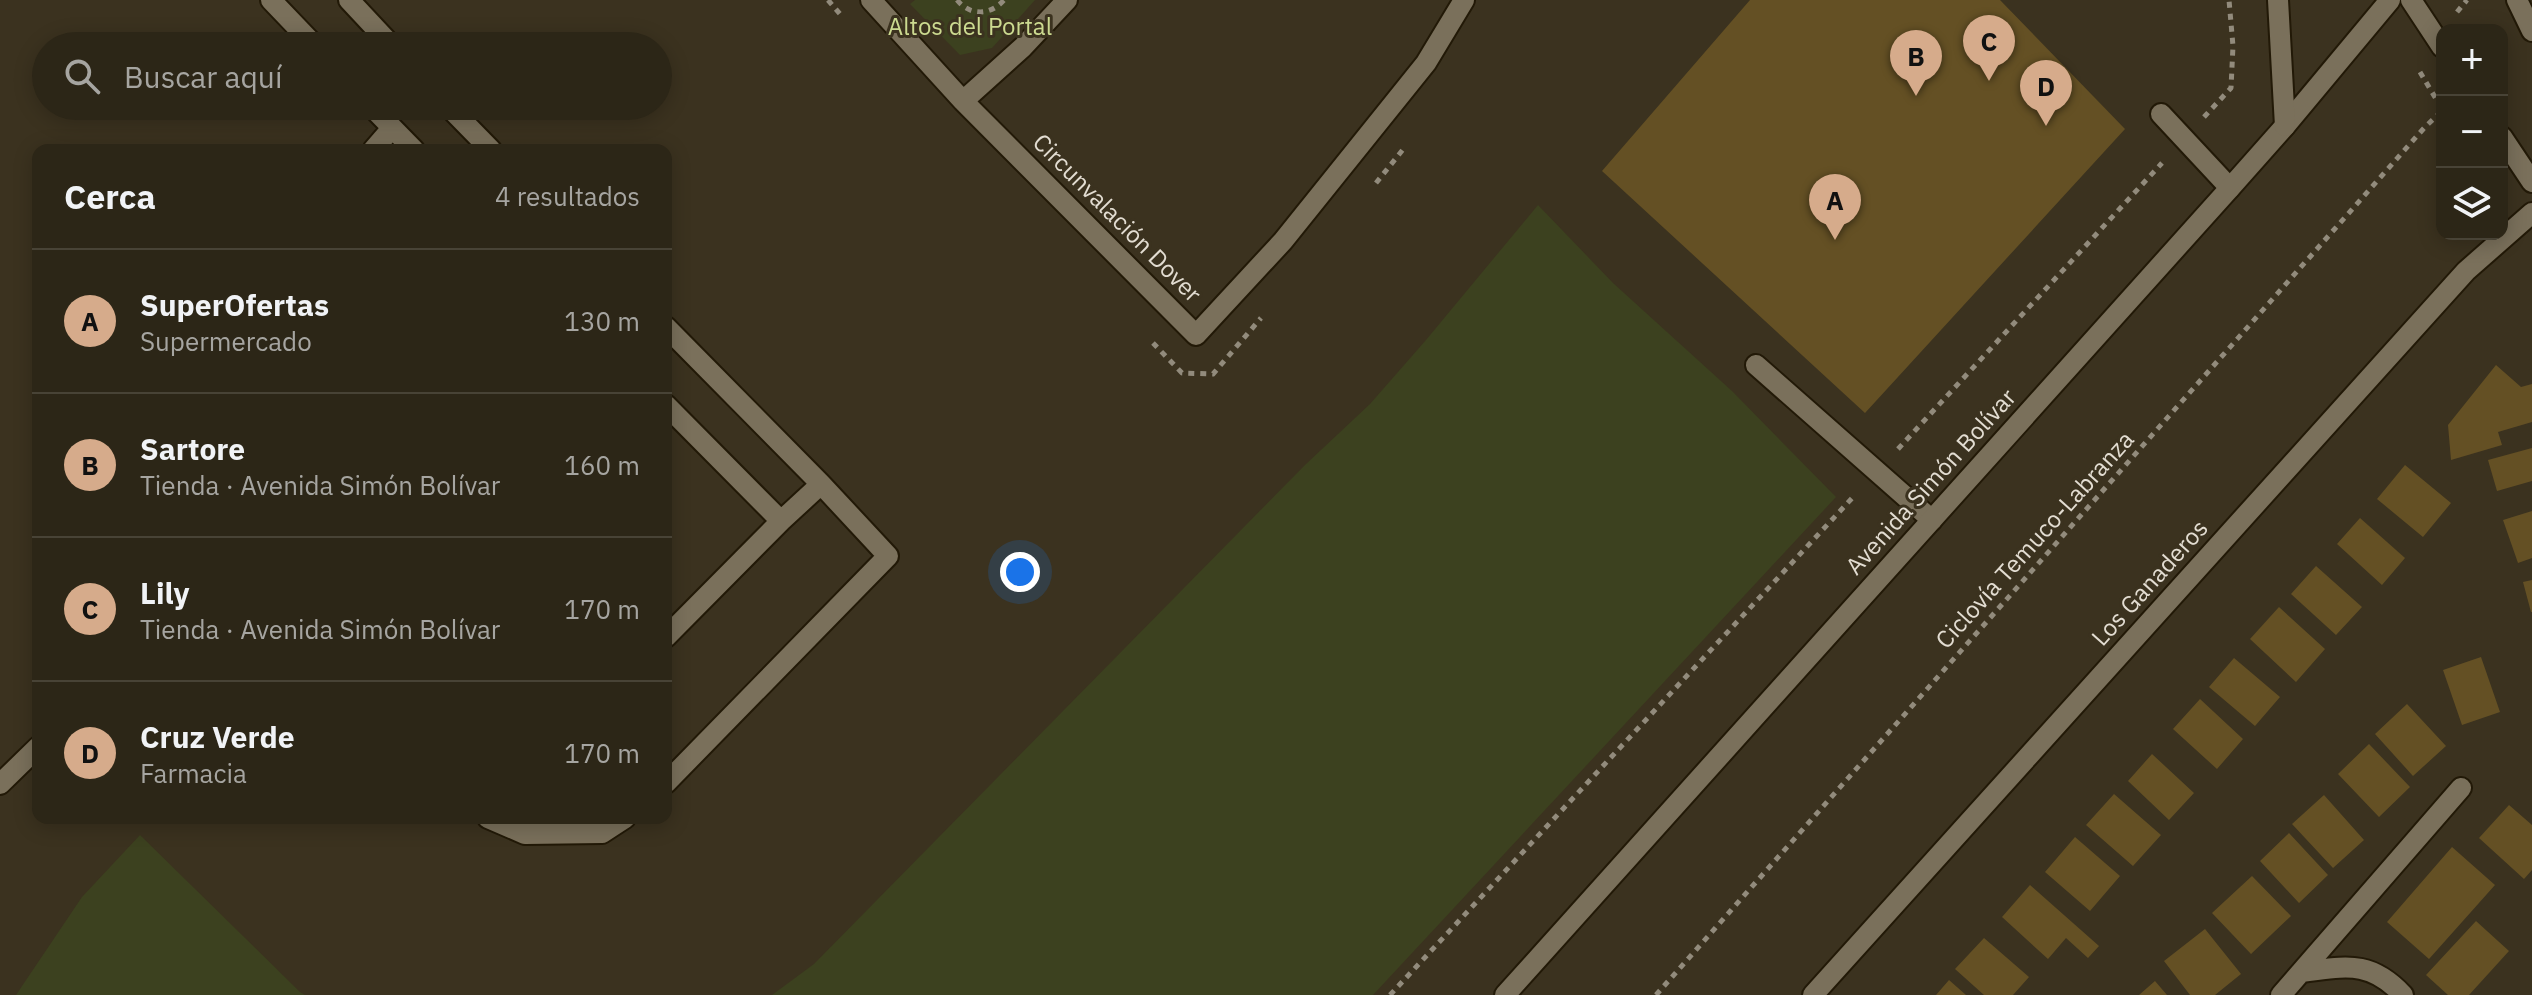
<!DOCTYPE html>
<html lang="es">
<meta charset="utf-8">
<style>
:root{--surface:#2c2617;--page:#342e20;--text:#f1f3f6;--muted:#a6a5a1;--line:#484336;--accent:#d6ab8b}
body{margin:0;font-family:"IBM Plex Sans",sans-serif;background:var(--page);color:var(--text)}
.controls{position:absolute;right:24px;top:24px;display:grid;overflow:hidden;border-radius:16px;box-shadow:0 4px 20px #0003}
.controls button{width:72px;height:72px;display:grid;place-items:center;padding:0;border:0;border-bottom:2px solid var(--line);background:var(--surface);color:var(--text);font:40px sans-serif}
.you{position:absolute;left:1020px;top:572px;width:28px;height:28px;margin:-20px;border:6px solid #fff;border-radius:50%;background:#1a73e8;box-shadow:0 0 0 12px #1a73e833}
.badge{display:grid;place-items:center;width:52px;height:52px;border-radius:50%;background:var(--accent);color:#111;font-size:26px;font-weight:700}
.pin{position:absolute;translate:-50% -66px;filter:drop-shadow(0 2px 4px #0008)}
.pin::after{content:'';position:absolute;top:42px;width:28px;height:24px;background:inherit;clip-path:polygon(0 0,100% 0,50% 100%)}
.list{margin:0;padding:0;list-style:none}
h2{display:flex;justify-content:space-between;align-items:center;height:104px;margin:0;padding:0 32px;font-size:34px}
h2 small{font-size:26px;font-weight:400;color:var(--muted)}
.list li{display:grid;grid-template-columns:52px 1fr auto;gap:24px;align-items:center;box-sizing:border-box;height:144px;padding:0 32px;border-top:2px solid var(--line)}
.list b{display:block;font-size:30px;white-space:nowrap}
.list p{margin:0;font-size:26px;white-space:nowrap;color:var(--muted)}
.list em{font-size:26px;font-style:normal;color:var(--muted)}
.icon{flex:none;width:44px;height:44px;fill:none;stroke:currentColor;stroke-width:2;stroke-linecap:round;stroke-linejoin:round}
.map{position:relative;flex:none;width:2532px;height:995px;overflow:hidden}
.search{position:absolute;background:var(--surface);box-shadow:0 4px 20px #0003;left:32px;top:32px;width:640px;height:88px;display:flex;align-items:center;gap:20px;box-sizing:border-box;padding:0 28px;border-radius:44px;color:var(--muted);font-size:30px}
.panel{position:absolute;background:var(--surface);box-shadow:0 4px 20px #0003;left:32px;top:144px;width:640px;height:680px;border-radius:16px}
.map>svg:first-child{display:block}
.green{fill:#3c411f}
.building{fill:#645024}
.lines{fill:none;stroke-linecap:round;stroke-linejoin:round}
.service-casing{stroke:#221907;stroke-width:24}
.minor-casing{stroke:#221907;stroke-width:24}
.secondary-casing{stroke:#221907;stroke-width:24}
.path{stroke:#928b7c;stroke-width:5;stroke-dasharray:6 6;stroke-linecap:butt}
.service{stroke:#7a705b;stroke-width:20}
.minor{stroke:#7a705b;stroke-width:20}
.secondary{stroke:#7a705b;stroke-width:20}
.labels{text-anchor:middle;stroke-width:6;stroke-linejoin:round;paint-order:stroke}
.park-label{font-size:24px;fill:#ccda90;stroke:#3b321f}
.street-label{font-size:24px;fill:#e3ddd2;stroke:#3b321f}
</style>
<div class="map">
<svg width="2532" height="995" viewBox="0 0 2532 995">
<rect width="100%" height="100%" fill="#3b321f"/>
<path class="green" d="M915,0h120l-43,48 -32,7 -50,-51z
M1538,205l75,78 119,108 104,106 -463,498h-601l42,-31 491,-499 65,-61 56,-64z
M140,835l160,157 5,3h-289l66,-98z"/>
<path class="building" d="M1750,0h250l125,129 -260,284 -263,-242z
M2496,365l25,22 11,-3v38l-34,10 4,13 -51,15 -3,-35z
M2532,448v33l-35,10 -9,-31z
M2405,465l46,38 -28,34 -46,-38z
M2532,511v47l-14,5 -15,-43z
M2360,518l45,40 -23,27 -45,-41z
M2316,566l46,41 -26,28 -45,-41z
M2532,580v32h-1l-8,-30z
M2279,607l46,42 -29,33 -46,-43z
M2481,657l19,55 -38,13 -19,-55z
M2234,658l46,39 -25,29 -46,-39z
M2200,699l43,40 -26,30 -44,-40z
M2407,704l39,42 -33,30 -38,-42z
M2369,744l41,43 -31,30 -41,-43z
M2152,754l42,39 -25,27 -41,-39z
M2114,794l47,41 -28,31 -47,-41z
M2324,795l40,45 -31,28 -41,-44z
M2509,805l23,20v45l-8,9 -45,-41z
M2289,833l39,42 -29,28 -39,-42z
M2075,837l45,39 -30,35 -45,-39z
M2452,847l43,38 -66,74 -42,-37z
M2252,876l39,40 -40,38 -39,-41z
M2030,885l69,61 -11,12 -22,-20 -18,21 -46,-42z
M2476,921l33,30 -40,44h-21l-22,-20z
M2205,929l36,45 -26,21h-25l-26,-34z
M1984,938l45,39 -16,18h-29l-29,-26z
M1949,980l17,15h-30z
M2155,981l12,14h-28z"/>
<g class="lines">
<g class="service-casing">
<path id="service" d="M2161,114l69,74
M1756,365l176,155"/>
</g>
<g class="minor-casing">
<path id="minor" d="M271,0l44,46
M349,0l43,46
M871,0l92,101 233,234 87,-94 143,-178 38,-63
M963,101l60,-54 44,-47
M371,106l43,44
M448,106l43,44
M373,150l19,-22
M666,327l155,157 67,72 -222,227
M666,405l115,116 -115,116
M781,521l40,-37
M0,784l38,-37
M488,818l37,16 77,-1 23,-15
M2301,972c44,-5 68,-13 102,23
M1505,995l725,-807 55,-62 105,-126
M1813,995l653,-724 66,-58
M2281,995l180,-207"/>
</g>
<g class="secondary-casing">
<path id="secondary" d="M2278,0l7,126
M2411,0l31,47
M2517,0l15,31
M2502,137l30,45"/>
</g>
<path class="path" d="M828,0l12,14
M957,0c13,16 33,16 47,0
M2457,12l10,-12
M2420,72l22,37
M2204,117l27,-29 2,-42 -4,-46
M1376,183l29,-36
M1153,343l29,30 31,1 48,-56
M1898,449l264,-286
M1390,995l465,-500
M1656,995l769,-868 17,-16"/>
<use href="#service" class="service"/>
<use href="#minor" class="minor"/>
<use href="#secondary" class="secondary"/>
</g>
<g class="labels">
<g class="park-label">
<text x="970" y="35">Altos del Portal</text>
</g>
<g class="street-label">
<text transform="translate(1117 218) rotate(45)" y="8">Circunvalación Dover</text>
<text transform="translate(1931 482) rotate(-48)" y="8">Avenida Simón Bolívar</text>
<text transform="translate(2035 540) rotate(-48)" y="8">Ciclovía Temuco-Labranza</text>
<text transform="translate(2150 583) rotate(-48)" y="8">Los Ganaderos</text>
</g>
</g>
</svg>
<div class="controls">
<button>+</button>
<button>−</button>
<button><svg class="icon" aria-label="layers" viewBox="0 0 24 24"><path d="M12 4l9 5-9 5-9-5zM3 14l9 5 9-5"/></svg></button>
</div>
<div class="you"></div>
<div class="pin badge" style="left:1835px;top:240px">A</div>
<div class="pin badge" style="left:1916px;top:96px">B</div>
<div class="pin badge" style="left:1989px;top:81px">C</div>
<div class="pin badge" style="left:2046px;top:126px">D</div>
<div class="search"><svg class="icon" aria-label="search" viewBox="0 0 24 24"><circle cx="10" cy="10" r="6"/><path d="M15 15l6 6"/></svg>Buscar aquí</div>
<section class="panel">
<h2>Cerca<small>4 resultados</small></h2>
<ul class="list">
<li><span class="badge">A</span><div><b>SuperOfertas</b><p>Supermercado</p></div><em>130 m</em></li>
<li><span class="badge">B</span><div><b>Sartore</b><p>Tienda · Avenida Simón Bolívar</p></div><em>160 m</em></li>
<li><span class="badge">C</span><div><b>Lily</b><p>Tienda · Avenida Simón Bolívar</p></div><em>170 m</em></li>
<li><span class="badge">D</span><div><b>Cruz Verde</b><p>Farmacia</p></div><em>170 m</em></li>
</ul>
</section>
</div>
